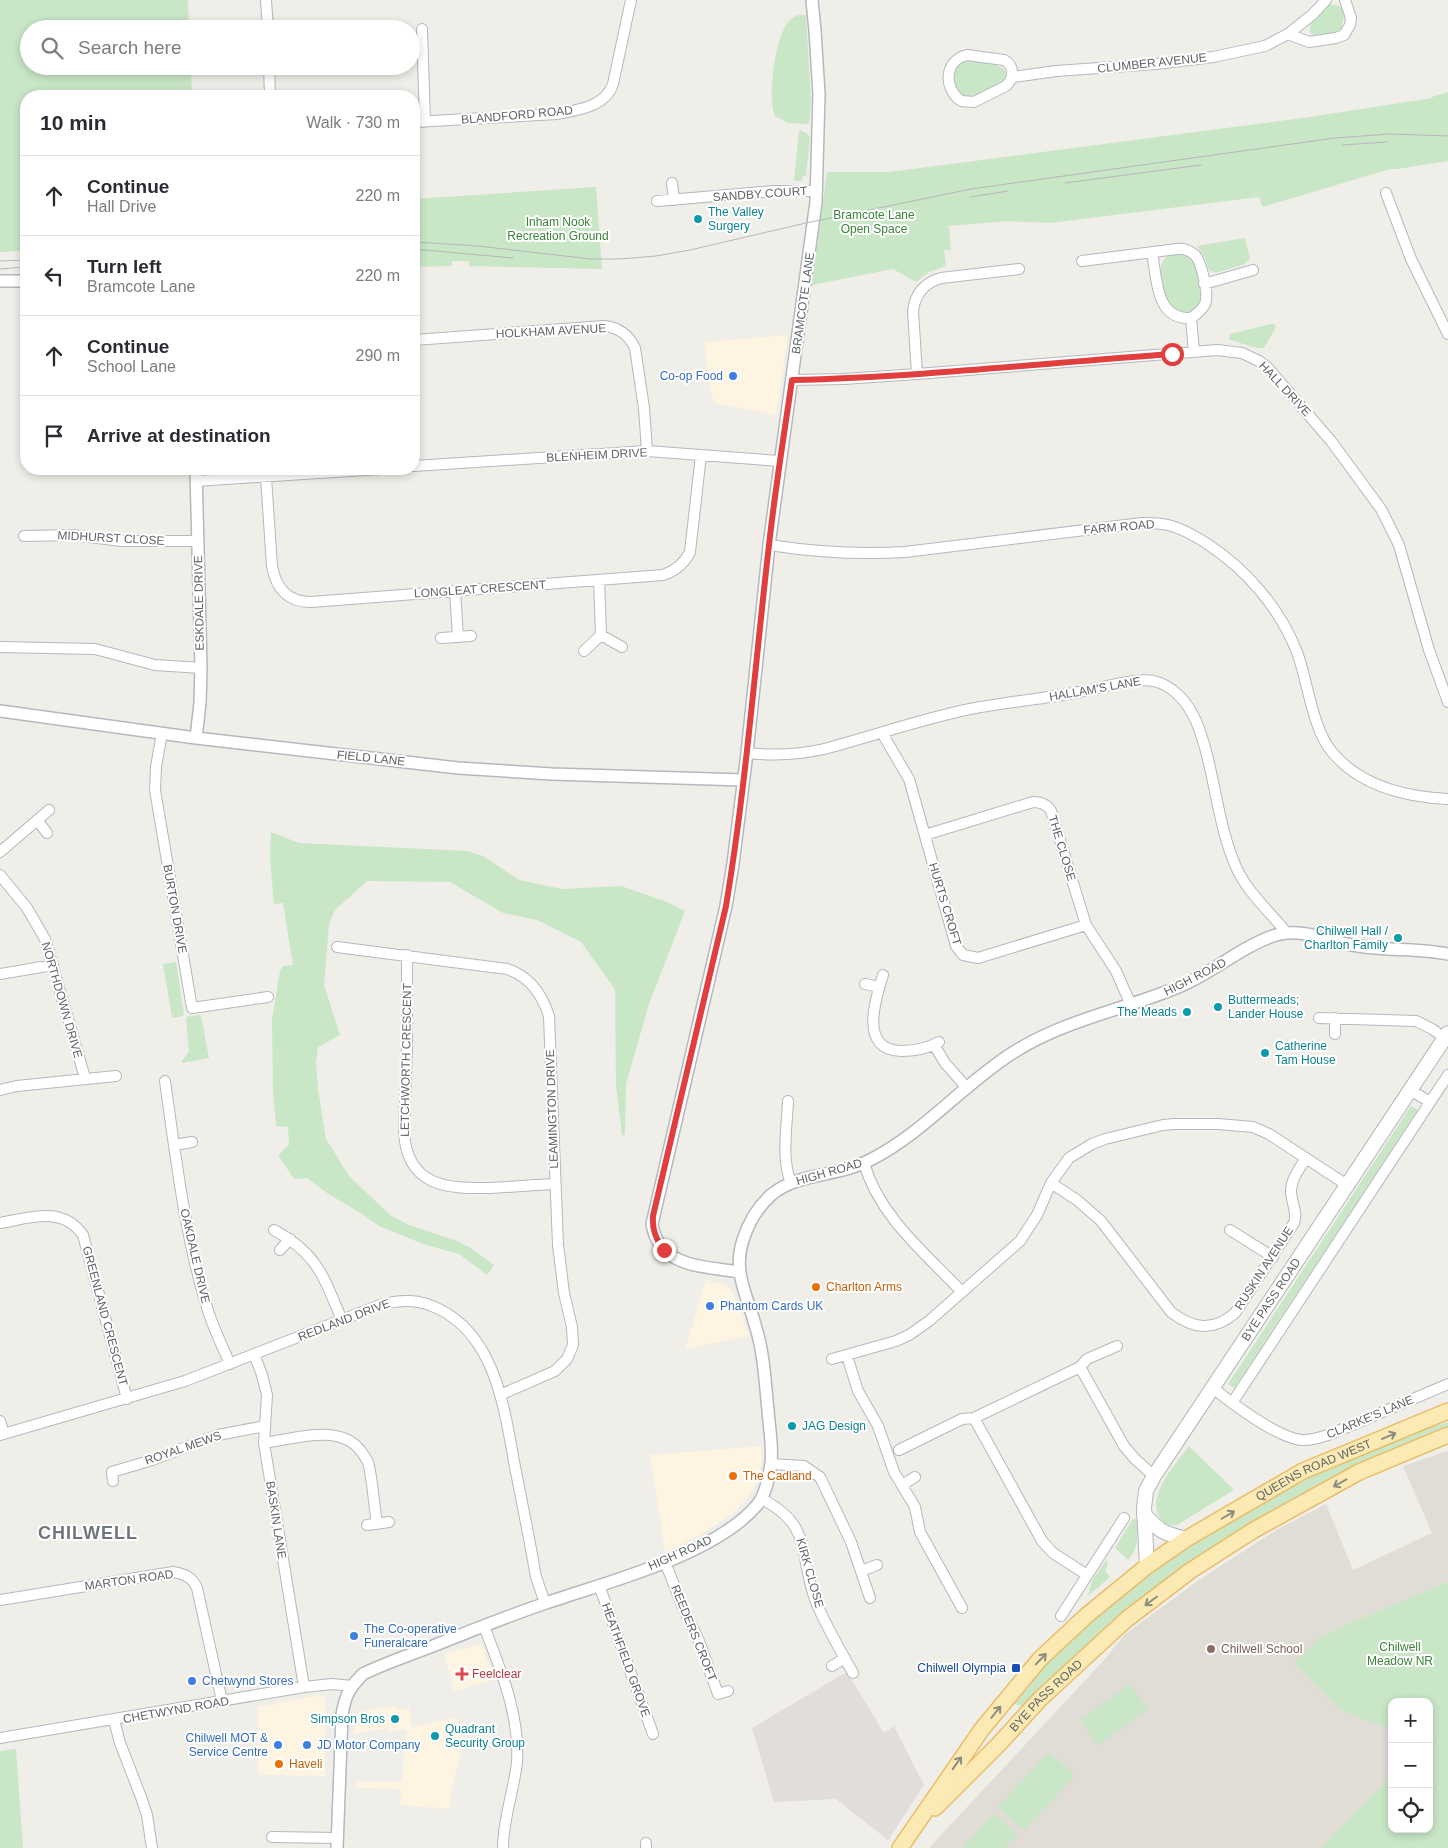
<!DOCTYPE html>
<meta charset="utf-8">
<style>
:root{--surface:#fff;--page:#f7f7f7;--text:#2b2b33;--muted:#7c7c81;--line:#e1e1e2}
body{margin:0;font-family:Helvetica,sans-serif;background:var(--page);color:var(--text)}
.controls{position:absolute;right:15px;bottom:15px;display:grid;overflow:hidden;border-radius:10px;box-shadow:0 2px 8px #0003}
.controls button{width:45px;height:45px;display:grid;place-items:center;padding:0;border:0;border-bottom:1px solid var(--line);background:var(--surface);color:var(--text);font:25px sans-serif}
.stop{position:absolute;width:15px;height:15px;margin:-11px;border:4px solid #e13e3e;border-radius:50%;background:#fff}
.stop.end{background:#e13e3e;border-color:#fff;box-shadow:0 1px 5px #0008}
.list{margin:0;padding:0;list-style:none}
h2{display:flex;justify-content:space-between;align-items:center;height:65px;margin:0;padding:0 20px;font-size:21px}
h2 small{font-size:16px;font-weight:400;color:var(--muted)}
.list li{display:grid;grid-template-columns:32px 1fr auto;gap:15px;align-items:center;box-sizing:border-box;height:80px;padding:0 20px;border-top:1px solid var(--line)}
.list b{display:block;font-size:19px;white-space:nowrap}
.list p{margin:0;font-size:16px;white-space:nowrap;color:var(--muted)}
.list em{font-size:16px;font-style:normal;color:var(--muted)}
.icon{flex:none;width:28px;height:28px;fill:none;stroke:currentColor;stroke-width:2;stroke-linecap:round;stroke-linejoin:round}
.map{position:relative;flex:none;width:1448px;height:1848px;overflow:hidden}
.search{position:absolute;background:var(--surface);box-shadow:0 2px 8px #0003;left:20px;top:20px;width:400px;height:55px;display:flex;align-items:center;gap:12px;box-sizing:border-box;padding:0 18px;border-radius:28px;color:var(--muted);font-size:19px}
.panel{position:absolute;background:var(--surface);box-shadow:0 2px 8px #0003;left:20px;top:90px;width:400px;height:385px;border-radius:20px}
.map>svg:first-child{display:block}
.commercial{fill:#fdf4e1}
.industrial{fill:#e0ddda}
.education{fill:#e0ddd6}
.green{fill:#c9e6c7}
.lines{fill:none;stroke-linecap:round;stroke-linejoin:round}
.minor-casing{stroke:#b5b8bc;stroke-width:12}
.tertiary-casing{stroke:#b5b8bc;stroke-width:14}
.secondary-casing{stroke:#b4b8bc;stroke-width:16}
.primary-casing{stroke:#ebbc67;stroke-width:18}
.minor{stroke:#fff;stroke-width:10}
.tertiary{stroke:#fff;stroke-width:11}
.secondary{stroke:#fff;stroke-width:14}
.primary{stroke:#fbeab3;stroke-width:15}
.tram{stroke:#b6b7b7;stroke-width:1}
.oneway{stroke:#8e8c7e}
.route{stroke:#e13e3e;stroke-width:6}
.culture-dot{fill:#0f9aa8;stroke:#fff;stroke-width:2}
.shop-dot{fill:#3f7fe0;stroke:#fff;stroke-width:2}
.food-dot{fill:#e8710a;stroke:#fff;stroke-width:2}
.education-dot{fill:#8d6e63;stroke:#fff;stroke-width:2}
.transit-dot{fill:#1a4fb4;stroke:#fff;stroke-width:2}
.health-dot{fill:#e0444e;stroke:#fff;stroke-width:2}
.labels{text-anchor:middle;stroke-width:4;stroke-linejoin:round;paint-order:stroke}
.street-label{font-size:12px;fill:#5f6467;stroke:#fff}
.culture-label{font-size:12px;fill:#0d838f;stroke:#fff;text-anchor:start}
.park-label{font-size:12px;fill:#3c843a;stroke:#fff}
.shop-label{font-size:12px;fill:#366cbe;stroke:#fff;text-anchor:start}
.food-label{font-size:12px;fill:#c56008;stroke:#fff;text-anchor:start}
.education-label{font-size:12px;fill:#785e54;stroke:#fff;text-anchor:start}
.transit-label{font-size:12px;fill:#164399;stroke:#fff;text-anchor:end}
.health-label{font-size:12px;fill:#be3a42;stroke:#fff;text-anchor:start}
.district-label{font-size:18px;font-weight:bold;letter-spacing:1px;fill:#707679;stroke:#fff}
</style>
<div class="map">
<svg width="1448" height="1848" viewBox="0 0 1448 1848">
<rect width="100%" height="100%" fill="#f0eee8"/>
<path class="commercial" d="M788,335l-12,80 -62,-12 -6,-25 -3,-36z
M206,469h106l-106,11z
M706,1280l20,5 4,4 8,14 11,33 -64,13z
M761,1446l1,15 -2,11 -6,16 -6,9 -16,17 -29,19 -38,19 -15,-97z
M481,1644l14,35 -41,12 -10,-37z
M320,1695l5,3v78l-67,-1v-68z
M396,1706l1,4 12,-2 3,19 45,-10 6,29 -10,38 -4,25 -49,-4 1,-16 -46,-1 1,-6h46l4,-53 -16,2 -2,-3 -35,6 5,-22z"/>
<path class="industrial" d="M847,1672l37,61 10,-7 30,59 -36,55 -52,-41 -62,3 -22,-74z"/>
<path class="education" d="M1448,1451v131l-96,40 -33,17 23,72 50,19v46l-71,72h-392l176,-189 19,-24 75,-55 79,-51 48,-25 27,66 79,-37 -29,-67z"/>
<path class="green" d="M0,0h188l1,29h-160v37h162l1,30h-166v155l-26,1z
M1330,4l10,2 4,4c0,8 -1,15 -5,22l-24,3 -4,-1c-5,-13 10,-22 19,-30z
M799,15h7l5,85 -2,24 -21,-1 -13,-7c-8,-18 0,-80 14,-95 3,-3 6,-5 10,-6z
M967,61c12,1 31,0 39,11l-2,8c-10,6 -25,17 -36,16 -14,-1 -18,-23 -8,-32 2,-2 4,-2 7,-3z
M1448,92v69l-50,8h-8l-128,38 -3,-10 -209,26 -42,-2 -59,5 2,24h-7l2,16 -17,6 -13,10 -23,-13 -81,16 15,-113h62l414,-54 129,-20v-1z
M799,130l7,3 4,4 -4,39h-3l-1,5h-8z
M596,187l6,82 -133,-3v-5h-17v5l-38,1v-68z
M1245,238l5,20 -5,6 -29,9 -7,-3 -4,-12 -8,-12z
M1178,252c20,5 20,27 24,45 -5,18 -27,22 -36,5 -2,-4 -3,-11 -3,-16 -4,-17 -5,-29 15,-34z
M1271,324h3l2,3 -12,21c-7,2 -24,-6 -34,-8l-1,-2 1,-4z
M271,832l28,11 168,8 16,5 36,24 43,9 59,-3 46,16 18,9 -36,93 -23,80 -1,51h-3l-6,-48 -1,-98 -34,-47 -44,-22 -34,-7 -53,-31 -83,-1 -32,29 -6,14 -5,61 16,50 -22,12 -2,16 2,26 8,50 23,37 41,39 19,10 48,16 14,7 23,17 -7,10 -28,-21 -36,-10 -44,-18 -17,-12 -35,-21 -20,-15 -13,1 -16,-24 11,-10 -1,-18 -12,-1 -3,-35 -1,-71 8,-49 3,-5 10,-1 -10,-62 -9,1 -4,-46z
M176,962l8,52 -1,2 -11,2 -9,-54z
M201,1015l8,43 -27,5v-2l7,-10 -3,-32 2,-3z
M1411,1106l7,4 -184,278 -6,-4z
M1448,1422v5l-72,30 -69,34 -54,32 -143,102 -28,24 -60,57 -6,-1 -3,-5 27,-31 67,-62 52,-41 49,-34 93,-52 107,-46z
M1189,1446l45,44 -57,35c-7,1 -12,0 -17,-7 -15,-21 17,-56 29,-72z
M1135,1519l2,1c1,16 2,28 -9,40l-13,-12 17,-28z
M1106,1560l2,4 -3,6 5,7 -22,19 4,-15z
M1448,1582v266h-127l71,-72v53h37v-127h-37v28l-50,-19 -48,-48 25,-24 33,-17z
M1130,1684l18,25 -50,36 -18,-25z
M16,1749l7,99h-23v-97z
M1049,1752l26,24 -51,54 -26,-23z
M994,1814l23,21 -13,13h-42z"/>
<g class="lines">
<g class="minor-casing">
<path id="minor" d="M266,0l2,29
M422,29l3,93
M1288,34l21,8 27,-4 8,-3 6,-10 1,-7 -6,-18
M967,55l37,5c11,6 10,18 2,26l-32,16 -13,-1c-18,-13 -17,-40 6,-46z
M269,66l1,30
M1013,77l43,-6 100,-7 57,-7 52,-11 23,-12 24,-19 14,-15
M414,122l143,-8c21,-4 48,-7 56,-30l18,-84
M672,183l2,17
M1386,193l25,66 37,75
M657,201l117,-10h43
M1152,252c5,26 3,68 39,66l3,34
M1082,261l95,-12c7,-1 12,1 18,6 7,8 14,40 10,49 -3,6 -8,10 -14,14
M1204,284l49,-14
M414,340l190,-14c14,1 25,9 31,22l9,60 3,43
M917,374l-4,-63c2,-17 11,-28 28,-33l78,-9
M792,380l52,-1 73,-5 300,-24 25,3 17,8 9,7 63,73 50,68 18,36 30,105 19,52
M414,466l233,-15 133,10
M266,477l6,89c4,22 15,36 39,36l352,-27c12,-4 21,-11 27,-23l11,-97
M196,481l185,-12
M24,536l49,-1 49,6h76
M769,545c46,7 90,10 136,7l237,-29c9,0 18,0 26,2 13,3 27,11 38,18 40,26 73,64 91,109 11,30 15,76 35,100 28,34 74,45 116,47
M599,580l2,55
M455,591l3,46
M441,638l30,-2
M0,647l95,2 60,16 46,3
M584,651l17,-16 21,12
M162,733l-6,34 -1,23 37,218 76,-11
M882,733l27,46 47,167 7,9 15,3 108,-33
M747,753c27,3 51,2 77,-4 49,-13 97,-30 146,-40 36,-7 73,-10 109,-17 19,-3 57,-15 75,-11 20,5 34,22 42,40 19,46 20,101 40,146 11,25 34,45 51,66
M37,820l10,13
M925,835l108,-33c8,0 14,2 18,9l35,114 30,46 15,34
M0,852l49,-42
M0,875l27,33 18,31 40,139
M337,947l170,22c22,7 35,25 42,47l9,229 6,48 8,34 1,18 -6,14 -12,12 -55,24
M407,955v92l-3,85c3,54 42,57 86,56 22,-1 43,-3 65,-4
M0,974l53,-9
M883,975c-8,25 -24,75 18,76 13,0 27,-3 38,-9
M865,984l14,3
M1319,1018l97,3 16,8 13,9
M1335,1034v-16
M934,1045l11,18 22,25
M165,1081c11,78 20,157 44,233 6,17 14,34 21,50
M0,1090l17,-4 99,-10
M1410,1090l20,12
M788,1101c-1,27 -7,57 3,82
M174,1145l18,-3
M864,1163c15,53 61,90 98,129
M1051,1183l26,17 24,21 70,91c22,17 42,20 64,1l59,-90c4,-12 -3,-20 -3,-32 0,-12 9,-23 15,-33
M0,1223c30,-5 62,-18 83,12l44,164
M274,1230c44,24 49,46 68,90
M1230,1230l43,27
M280,1250l10,-11
M254,1354l8,21 5,20 -3,48 40,244
M847,1356l11,35 20,35 16,46 21,35 5,25 42,76
M832,1359l64,-18 13,-6 20,-14 91,-80 17,-26 14,-32 18,-25 23,-14 13,-5 58,-14 11,-1h44l35,3 16,7 78,51
M1080,1367l7,-8 30,-13
M1214,1389c19,15 63,48 87,51 11,1 20,-3 30,-6l117,-50
M1232,1403l216,-328
M0,1421l4,13
M0,1435l185,-54 195,-76c21,-6 39,-6 59,4 59,29 66,106 77,163 7,35 14,70 20,105l9,26
M264,1443c29,-4 75,-20 96,7 3,4 8,10 9,16 4,19 5,39 8,58
M899,1450l63,-31 12,-1
M771,1464l33,2 16,11 31,65 19,56
M113,1481l-1,-9 40,-12 66,-25 47,-9
M902,1485l13,-8
M762,1499c52,27 36,56 54,103 10,24 24,48 37,71
M367,1525l22,-3
M665,1562l17,43 17,36 19,53 10,-3
M861,1571l16,-6
M1087,1575l-34,-22 -11,-12 -68,-123 106,-51 44,79 11,13 19,17
M599,1585l54,149
M0,1600l173,-28c12,2 19,5 24,16l25,113
M1061,1616l63,-98
M484,1626c16,43 36,88 33,136 -3,29 -14,56 -14,86
M832,1666l13,-8
M114,1720l6,23 21,54 6,18 5,33
M0,1738l304,-51 28,-3 20,2
M272,1837l65,1
M646,1843v5"/>
</g>
<g class="tertiary-casing">
<path id="tertiary" d="M0,281h26
M196,469l5,199 -1,35 -4,35
M0,711l196,27 262,30 94,6 191,6
M739,1272c-35,-6 -80,-4 -87,-48l74,-318 7,-42 14,-111 22,-208 47,-343 3,-108 -4,-63 -3,-31
M337,1848l5,-133c3,-19 7,-27 21,-41 22,-11 47,-19 70,-28 37,-15 75,-30 113,-43 61,-21 169,-48 211,-98 9,-10 12,-29 14,-42 2,-18 -2,-36 -3,-53 -3,-28 -4,-56 -12,-82 -8,-31 -24,-56 -13,-88 5,-16 15,-33 28,-45 27,-23 67,-18 99,-35 55,-28 93,-76 144,-108 52,-33 114,-43 169,-67 30,-13 63,-41 93,-50 28,-8 55,8 82,11 30,5 60,2 90,8"/>
</g>
<g class="secondary-casing">
<g id="secondary">
<path d="M1144,1514c16,18 19,19 42,25"/>
<path id="s1" d="M1147,1566l-3,-58 2,-17 8,-15 294,-443"/>
</g>
</g>
<g class="primary-casing">
<g id="primary">
<path id="s2" d="M935,1808l63,-63 42,-46 87,-80 63,-48 64,-41 105,-58 89,-37"/>
<path id="s3" d="M900,1848l82,-119 58,-70 46,-43 61,-50 39,-27 117,-68 145,-60"/>
</g>
</g>
<use href="#minor" class="minor"/>
<use href="#tertiary" class="tertiary"/>
<use href="#secondary" class="secondary"/>
<use href="#primary" class="primary"/>
<path class="tram" d="M1342,145l45,-3
M1065,183l136,-18
M971,197l37,-6
M414,242l64,4 113,13h29l36,-3 34,-6 116,-27 165,-34 364,-51 54,-4 59,2
M414,249l99,9
M0,261l26,-1
M0,269l26,-2"/>
</g>
<defs><path id="oneway-shaft" d="M-6 0H5M1.5-3L5.5 0L1.5 3" fill="none" stroke-width="1.6" stroke-linecap="round" stroke-linejoin="round" transform="scale(1.25)"/></defs>
<g class="oneway">
<use href="#oneway-shaft" transform="translate(1389 1436) rotate(-23)"/>
<use href="#oneway-shaft" transform="translate(1340 1483) rotate(151)"/>
<use href="#oneway-shaft" transform="translate(1228 1515) rotate(-30)"/>
<use href="#oneway-shaft" transform="translate(1151 1601) rotate(143)"/>
<use href="#oneway-shaft" transform="translate(1041 1659) rotate(-46)"/>
<use href="#oneway-shaft" transform="translate(996 1712) rotate(-51)"/>
<use href="#oneway-shaft" transform="translate(957 1763) rotate(-55)"/>
</g>
<g class="lines">
<path class="route" d="M664,1250c-8,-11 -12,-20 -11,-34l73,-310c20,-120 29,-241 43,-361 6,-55 15,-110 23,-165 127,-3 253,-17 380,-26"/>
</g>
<g class="culture-dot">
<circle cx="698" cy="219" r="5"/>
<circle cx="1398" cy="938" r="5"/>
<circle cx="1218" cy="1007" r="5"/>
<circle cx="1187" cy="1012" r="5"/>
<circle cx="1265" cy="1053" r="5"/>
<circle cx="792" cy="1426" r="5"/>
<circle cx="395" cy="1719" r="5"/>
<circle cx="435" cy="1736" r="5"/>
</g>
<g class="shop-dot">
<circle cx="733" cy="376" r="5"/>
<circle cx="710" cy="1306" r="5"/>
<circle cx="354" cy="1636" r="5"/>
<circle cx="192" cy="1681" r="5"/>
<circle cx="278" cy="1745" r="5"/>
<circle cx="307" cy="1745" r="5"/>
</g>
<g class="food-dot">
<circle cx="816" cy="1287" r="5"/>
<circle cx="733" cy="1476" r="5"/>
<circle cx="279" cy="1764" r="5"/>
</g>
<circle class="education-dot" cx="1211" cy="1649" r="5"/>
<rect class="transit-dot" x="1011" y="1663" width="10" height="10" rx="2.5"/>
<path class="health-dot" d="M459.5 1666.5h5v5h5v5h-5v5h-5v-5h-5v-5h5z"/>
<g class="labels">
<g class="street-label">
<text transform="translate(1152 63) rotate(-6)" y="4">CLUMBER AVENUE</text>
<text transform="translate(517 115) rotate(-5)" y="4">BLANDFORD ROAD</text>
<text transform="translate(760 194) rotate(-4)" y="4">SANDBY COURT</text>
<text transform="translate(803 303) rotate(-82)" y="4">BRAMCOTE LANE</text>
<text transform="translate(551 331) rotate(-3)" y="4">HOLKHAM AVENUE</text>
<text transform="translate(1285 389) rotate(47)" y="4">HALL DRIVE</text>
<text transform="translate(597 455) rotate(-3)" y="4">BLENHEIM DRIVE</text>
<text transform="translate(1119 527) rotate(-5)" y="4">FARM ROAD</text>
<text transform="translate(111 538) rotate(3)" y="4">MIDHURST CLOSE</text>
<text transform="translate(480 589) rotate(-4)" y="4">LONGLEAT CRESCENT</text>
<text transform="translate(199 603) rotate(-91)" y="4">ESKDALE DRIVE</text>
<text transform="translate(1095 689) rotate(-10)" y="4">HALLAM'S LANE</text>
<text transform="translate(371 758) rotate(6)" y="4">FIELD LANE</text>
<text transform="translate(1062 848) rotate(73)" y="4">THE CLOSE</text>
<text transform="translate(945 904) rotate(73)" y="4">HURTS CROFT</text>
<text transform="translate(175 909) rotate(80)" y="4">BURTON DRIVE</text>
<text transform="translate(1195 977) rotate(-27)" y="4">HIGH ROAD</text>
<text transform="translate(62 1000) rotate(74)" y="4">NORTHDOWN DRIVE</text>
<text transform="translate(406 1060) rotate(-89)" y="4">LETCHWORTH CRESCENT</text>
<text transform="translate(552 1109) rotate(-92)" y="4">LEAMINGTON DRIVE</text>
<text transform="translate(829 1172) rotate(-16)" y="4">HIGH ROAD</text>
<text transform="translate(195 1256) rotate(77)" y="4">OAKDALE DRIVE</text>
<text transform="translate(1264 1268) rotate(-57)" y="4">RUSKIN AVENUE</text>
<text dy="4" stroke="none"><textPath href="#s1" startOffset="304">BYE PASS ROAD</textPath></text>
<text transform="translate(105 1316) rotate(75)" y="4">GREENLAND CRESCENT</text>
<text transform="translate(344 1320) rotate(-21)" y="4">REDLAND DRIVE</text>
<text transform="translate(1370 1417) rotate(-23)" y="4">CLARKE'S LANE</text>
<text transform="translate(183 1448) rotate(-19)" y="4">ROYAL MEWS</text>
<text dy="4" stroke="none"><textPath href="#s3" startOffset="570">QUEENS ROAD WEST</textPath></text>
<text transform="translate(276 1520) rotate(81)" y="4">BASKIN LANE</text>
<text transform="translate(680 1553) rotate(-24)" y="4">HIGH ROAD</text>
<text transform="translate(810 1573) rotate(74)" y="4">KIRK CLOSE</text>
<text transform="translate(129 1580) rotate(-8)" y="4">MARTON ROAD</text>
<text transform="translate(694 1633) rotate(68)" y="4">REEDERS CROFT</text>
<text transform="translate(626 1660) rotate(70)" y="4">HEATHFIELD GROVE</text>
<text dy="4" stroke="none"><textPath href="#s2" startOffset="158">BYE PASS ROAD</textPath></text>
<text transform="translate(176 1710) rotate(-10)" y="4">CHETWYND ROAD</text>
</g>
<g class="culture-label">
<text x="708" y="216">The Valley<tspan x="708" dy="14">Surgery</tspan></text>
<text x="1388" y="935" text-anchor="end">Chilwell Hall /<tspan x="1388" dy="14">Charlton Family</tspan></text>
<text x="1228" y="1004">Buttermeads;<tspan x="1228" dy="14">Lander House</tspan></text>
<text x="1177" y="1016" text-anchor="end">The Meads</text>
<text x="1275" y="1050">Catherine<tspan x="1275" dy="14">Tam House</tspan></text>
<text x="802" y="1430">JAG Design</text>
<text x="385" y="1723" text-anchor="end">Simpson Bros</text>
<text x="445" y="1733">Quadrant<tspan x="445" dy="14">Security Group</tspan></text>
</g>
<g class="park-label">
<text x="874" y="219">Bramcote Lane<tspan x="874" dy="14">Open Space</tspan></text>
<text x="558" y="226">Inham Nook<tspan x="558" dy="14">Recreation Ground</tspan></text>
<text x="1400" y="1651">Chilwell<tspan x="1400" dy="14">Meadow NR</tspan></text>
</g>
<g class="shop-label">
<text x="723" y="380" text-anchor="end">Co-op Food</text>
<text x="720" y="1310">Phantom Cards UK</text>
<text x="364" y="1633">The Co-operative<tspan x="364" dy="14">Funeralcare</tspan></text>
<text x="202" y="1685">Chetwynd Stores</text>
<text x="268" y="1742" text-anchor="end">Chilwell MOT &amp;<tspan x="268" dy="14">Service Centre</tspan></text>
<text x="317" y="1749">JD Motor Company</text>
</g>
<g class="food-label">
<text x="826" y="1291">Charlton Arms</text>
<text x="743" y="1480">The Cadland</text>
<text x="289" y="1768">Haveli</text>
</g>
<g class="education-label">
<text x="1221" y="1653">Chilwell School</text>
</g>
<g class="transit-label">
<text x="1006" y="1672">Chilwell Olympia</text>
</g>
<g class="health-label">
<text x="472" y="1678">Feelclear</text>
</g>
<g class="district-label">
<text x="88" y="1539">CHILWELL</text>
</g>
</g>
</svg>
<div class="controls">
<button>+</button>
<button>−</button>
<button><svg class="icon" aria-label="locate" viewBox="0 0 24 24"><circle cx="12" cy="12" r="6"/><path d="M12 2v4M12 18v4M2 12h4M18 12h4"/></svg></button>
</div>
<div class="stop" style="left:1172px;top:354px"></div>
<div class="stop end" style="left:664px;top:1250px"></div>
<div class="search"><svg class="icon" aria-label="search" viewBox="0 0 24 24"><circle cx="10" cy="10" r="6"/><path d="M15 15l6 6"/></svg>Search here</div>
<section class="panel">
<h2>10 min<small>Walk · 730 m</small></h2>
<ul class="list">
<li><svg class="icon" aria-label="ahead" viewBox="0 0 24 24"><path d="M12 20V5M6 11l6-6 6 6"/></svg><div><b>Continue</b><p>Hall Drive</p></div><em>220 m</em></li>
<li><svg class="icon" aria-label="left" viewBox="0 0 24 24"><path d="M17 20v-9H6M10 6l-5 5 5 5"/></svg><div><b>Turn left</b><p>Bramcote Lane</p></div><em>220 m</em></li>
<li><svg class="icon" aria-label="ahead" viewBox="0 0 24 24"><path d="M12 20V5M6 11l6-6 6 6"/></svg><div><b>Continue</b><p>School Lane</p></div><em>290 m</em></li>
<li><svg class="icon" aria-label="arrive" viewBox="0 0 24 24"><path d="M6 21V4h12l-3 4 3 4H6"/></svg><div><b>Arrive at destination</b></div></li>
</ul>
</section>
</div>
